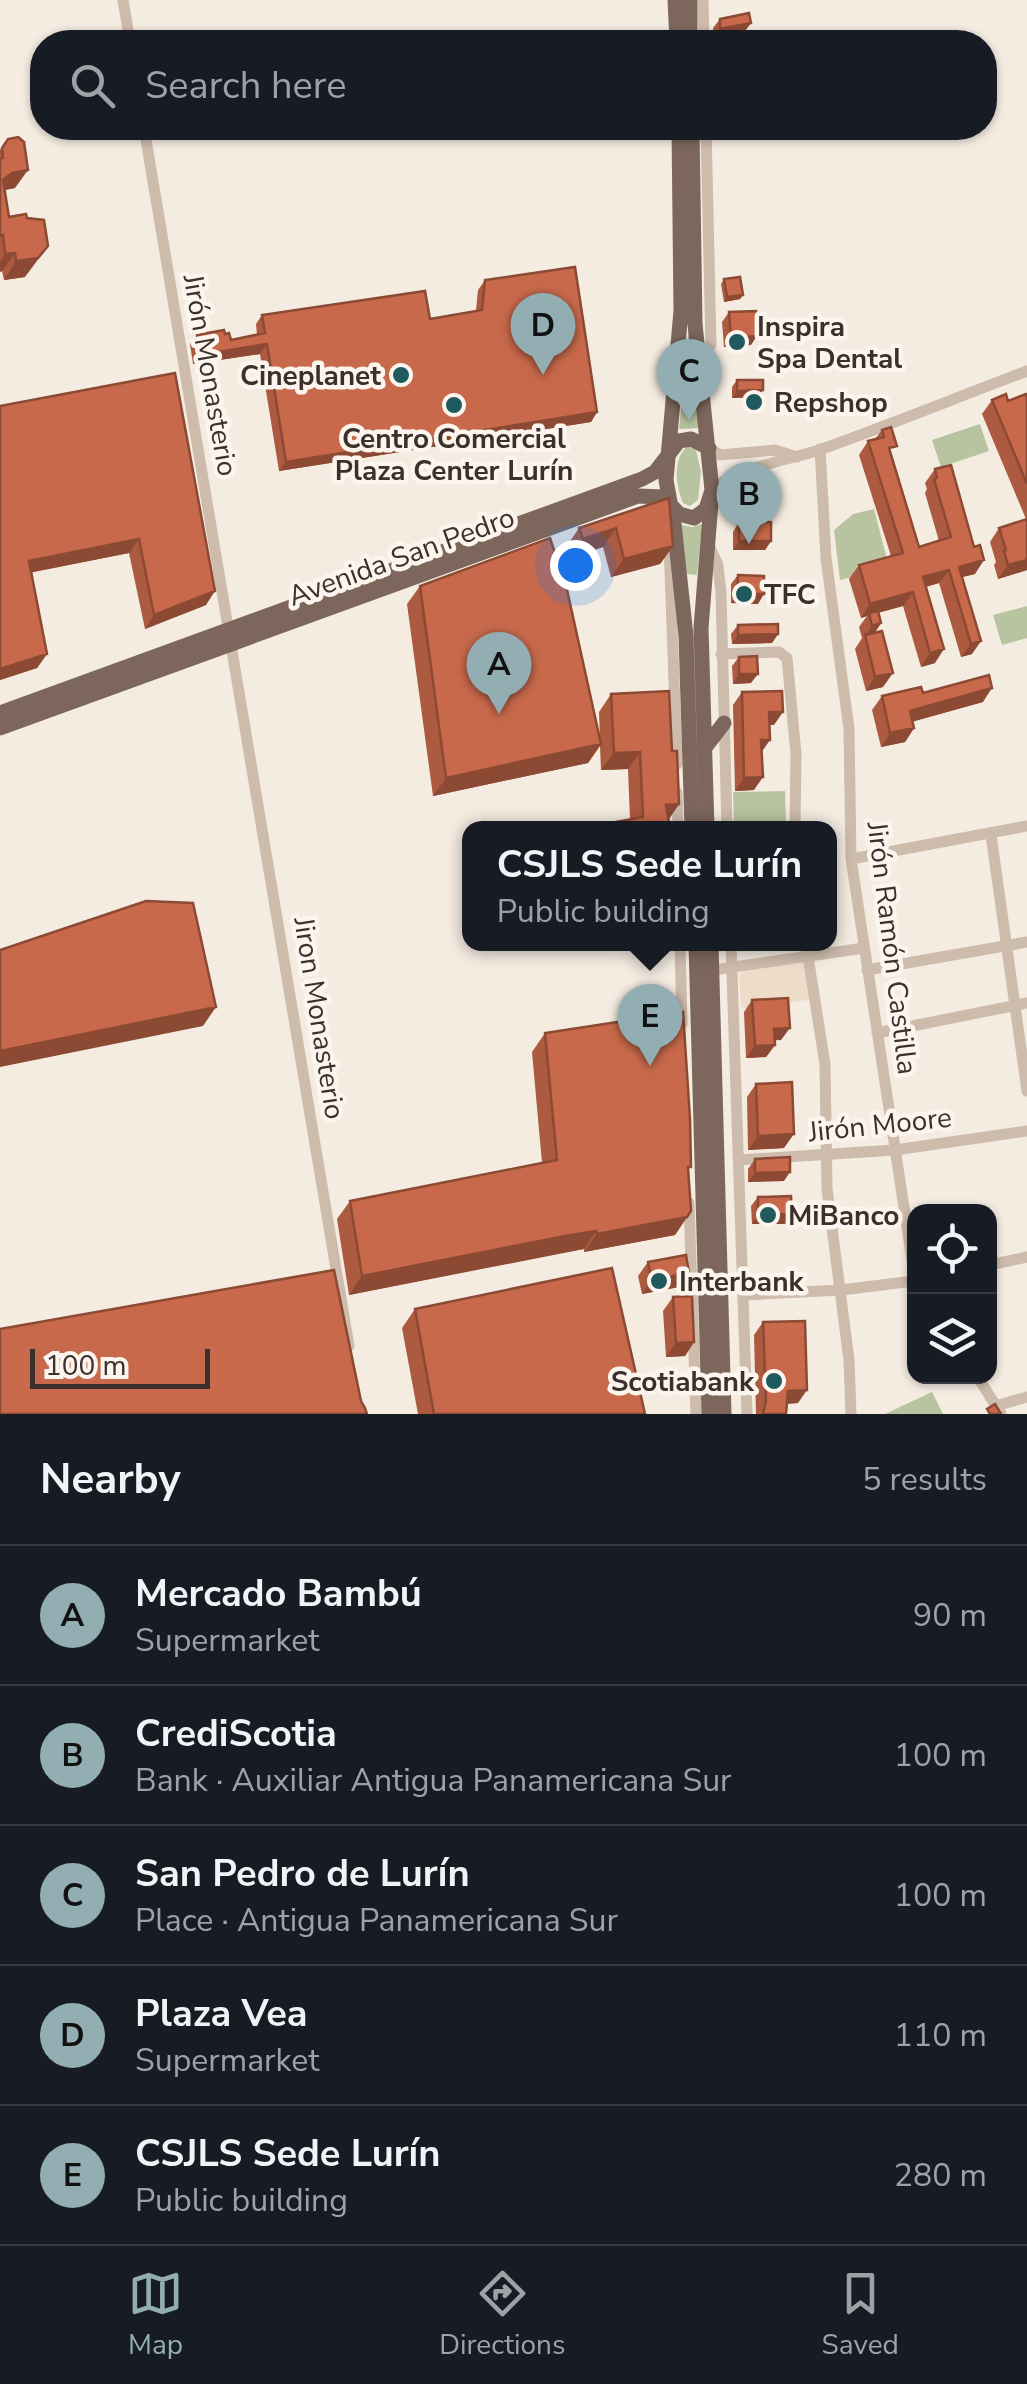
<!DOCTYPE html>
<meta charset="utf-8">
<style>
:root{--surface:#171b24;--page:#242831;--text:#f1f3f6;--muted:#9ea1a6;--line:#363941;--accent:#92aeb2}
body{margin:0;font-family:"Nunito Sans",sans-serif;background:var(--page);color:var(--text)}
.controls{position:absolute;right:30px;bottom:30px;display:grid;overflow:hidden;border-radius:20px;box-shadow:0 2px 8px #0004}
.controls button{width:90px;height:90px;display:grid;place-items:center;padding:0;border:0;border-bottom:2px solid var(--line);background:var(--surface);color:var(--text);font:50px sans-serif}
.scale{position:absolute;left:30px;bottom:25px;width:180px;box-sizing:border-box;padding-left:10px;border:5px solid #3b302b;border-top:0;font-size:28px;line-height:35px;white-space:nowrap;color:#3b302b;-webkit-text-stroke:8px #fbf5ee;paint-order:stroke}
.you{position:absolute;left:575px;top:565px;width:35px;height:35px;margin:-25px;border:8px solid #fff;border-radius:50%;background:#1a73e8;box-shadow:0 0 0 15px #1a73e833}
.badge{display:grid;place-items:center;width:65px;height:65px;border-radius:50%;background:var(--accent);color:#111;font-size:32px;font-weight:700}
.pin{position:absolute;translate:-50% -82px;filter:drop-shadow(0 2px 5px #0008)}
.pin::after{content:'';position:absolute;top:52px;width:35px;height:30px;background:inherit;clip-path:polygon(0 0,100% 0,50% 100%)}
.popup{position:absolute;left:462px;top:821px;width:375px;height:130px;box-sizing:border-box;display:grid;place-content:center;border-radius:20px;background:var(--surface);filter:drop-shadow(0 2px 8px #0005);font-size:32px;white-space:nowrap;color:var(--muted)}
.popup b{font-size:38px;color:var(--text)}
.popup::after{content:'';position:absolute;left:50%;top:100%;margin-left:-20px;border:20px solid transparent;border-top-color:var(--surface)}
.list{margin:0;padding:0;list-style:none}
h2{display:flex;justify-content:space-between;align-items:center;height:130px;margin:0;padding:0 40px;font-size:42px}
h2 small{font-size:32px;font-weight:400;color:var(--muted)}
.list li{display:grid;grid-template-columns:65px 1fr auto;gap:30px;align-items:center;box-sizing:border-box;height:140px;padding:0 40px;border-top:2px solid var(--line)}
.list b{display:block;font-size:38px;white-space:nowrap}
.list p{margin:0;font-size:32px;white-space:nowrap;color:var(--muted)}
.list em{font-size:32px;font-style:normal;color:var(--muted)}
.icon{flex:none;width:55px;height:55px;fill:none;stroke:currentColor;stroke-width:2;stroke-linecap:round;stroke-linejoin:round}
.map{position:relative;flex:none;width:1027px;height:1414px;overflow:hidden}
.search{position:absolute;background:var(--surface);box-shadow:0 2px 8px #0004;left:30px;right:30px;top:30px;height:110px;display:flex;align-items:center;gap:25px;box-sizing:border-box;padding:0 35px;border-radius:40px;color:var(--muted);font-size:38px}
.sheet{height:830px;background:var(--surface)}
nav{display:flex;justify-content:space-around;align-items:center;box-sizing:border-box;height:140px;border-top:2px solid var(--line);background:var(--surface);font-size:28px;color:var(--muted)}
nav a{display:grid;justify-items:center;gap:5px}
nav .on{color:var(--accent)}
.map>svg:first-child{display:block}
.green{fill:#b8c4a0}
.plaza{fill:#ecdcc8}
.lines{fill:none;stroke-linecap:round;stroke-linejoin:round}
.minor{stroke:#cdbbac;stroke-width:11}
.major{stroke:#7d675c;stroke-width:15}
.wall{fill:#ac5a40}
.shaded-wall{fill:#8c4a34}
.building{fill:#c8694b;stroke:#8c4a34;stroke-width:2.5}
.poi-dot{fill:#1f5a5e;stroke:#fbf5ee;stroke-width:4}
.labels{text-anchor:middle;stroke-width:9;stroke-linejoin:round;paint-order:stroke}
.poi-label{font-size:28px;font-weight:bold;fill:#3b302b;stroke:#fbf5ee;text-anchor:start}
.street-label{font-size:28px;fill:#3b302b;stroke:#fbf5ee}
</style>
<div class="map">
<svg width="1027" height="1414" viewBox="0 0 1027 1414">
<rect width="100%" height="100%" fill="#f4ebe1"/>
<path class="green" d="M689,329l13,99 -23,1z
M980,424l9,27 -48,16 -9,-27z
M687,446l9,4 5,22 -3,28 -8,6 -7,-3c-7,-18 -11,-42 4,-57z
M874,509l15,58 -49,13 -6,-50 19,-16z
M678,524l14,3 10,-3 -5,51 -10,-1z
M1027,606v32l-25,7 -9,-30z
M785,791l1,33 -52,1 -1,-33z
M932,1392l11,22h-58z"/>
<path class="plaza" d="M801,963l6,3 4,31 -4,3 -61,9 -5,-3 -2,-32 4,-3z"/>
<g class="lines">
<path class="minor" d="M123,0l7,42
M703,0l1,42
M144,128l205,1218
M706,128l5,217
M709,448l11,7 55,-5 22,7
M820,449l6,109 23,171 2,130 63,414
M712,490c23,-22 77,-30 107,-40 70,-25 139,-53 208,-79
M669,543l8,221
M709,545l9,20 3,28 6,235
M721,654l58,-2 8,6 9,96 -1,74
M677,792l1,36
M991,835l36,256
M851,859l176,-33
M680,944l2,80
M731,944l16,470
M806,944l19,120 2,125 22,171 2,54
M867,970l160,-28
M706,971l158,-23
M877,1033l150,-30
M738,1160l157,-10 132,-19
M689,1203l7,211
M990,1265l37,-8
M744,1295l97,-5 73,-9
M977,1376l24,38
M995,1406l32,-9"/>
<path class="major" d="M675,0l2,42
M690,0v42
M679,128l2,183 -15,169 8,44 12,112 6,192
M692,128l3,196 17,166 -11,138 6,200
M0,713l642,-234 13,-7 24,-31 12,-2 18,9
M0,728l638,-232 25,1 16,17 15,4 12,-9 6,-19
M704,749l20,-26
M696,944l13,470
M711,944l13,470"/>
</g>
<path class="wall" d="M720,19l31,4 -7,9 -30,6 -1,-10z
M8,139l7,49 -11,2 5,27 16,60 -21,3 -2,-9 -2,1v-122z
M724,279l19,16 -3,4 -16,3 -3,-18z
M485,280l112,132 -6,10 -312,49 -19,-117 -67,10 -3,-20 7,-9 28,-1 6,6 26,-5 -1,-11 6,-9 168,4 46,-8 2,-21z
M729,312l22,33 -27,2 -2,-25z
M737,380l26,10 -5,7 -26,1v-11z
M1027,395v175l-29,9 -4,-14 2,-3 -6,-20 9,-14 27,-9 -44,-105 10,-14 16,1z
M0,406l206,199 -61,24 -16,-76 -98,19 16,82 -10,14 -37,12z
M882,430l9,24 28,93 20,-6 -14,-48 2,-4 -2,-6 10,-14 40,105 -13,3 10,77 -11,3 -22,-74 -13,4 9,76 -14,4 -18,-61 -25,7 3,10 -6,9 8,55 -17,4 -11,-42 7,-11 -3,-11 8,-11 -6,2 -12,-39 10,-14 32,-9 -32,-101 9,-14 7,-2z
M669,498l4,48 -13,18 -49,13 -8,-30 -33,11 -4,-11 13,-19z
M739,522l32,19 -6,9h-32v-18z
M738,575l20,29 -27,-1v-19z
M420,586l180,153 -1,-27 12,-18 61,57 7,53 -10,15 -39,1 -2,-51 -27,1 -1,-24 -12,17 -155,33 -26,-192z
M738,625l40,9 -6,9 -40,1 -1,-10z
M739,657l12,26 -18,1 -1,-18z
M742,692l32,33h-4l-9,28 -7,37 -19,1 -2,-86z
M923,693l60,9 -70,19 1,7 -9,14 -24,5 -9,-37 10,-14z
M752,1000l29,40h-7l1,5 -9,12 -20,1 -2,-46z
M545,1033l143,138 -1,46 -12,18 -91,17v-3l-32,5 -203,41 -12,-76 13,-18 192,-38 -10,-111z
M756,1084l28,64 -36,2 -1,-53z
M755,1159l29,22 -36,1v-13z
M758,1197l34,17 -7,10h-33l-1,-18z
M648,1262l31,25 -37,7 -4,-18z
M673,1297l21,45 -9,14 -19,1 -3,-46z
M415,1309l230,105h-227l-16,-86z
M763,1322l35,81 -11,1 -1,10h-30l-2,-79z"/>
<path class="shaded-wall" d="M751,23l-7,9 -30,6 6,-9z
M28,170l-13,18 -15,3 3,-11 9,-7z
M48,246l-23,31 -21,3 12,-19z
M15,253l-13,18 -2,1v-10l5,-8z
M743,295l-3,4 -16,3 3,-5z
M757,336l-6,9 -27,2 7,-9z
M267,344l-7,10 -67,10 7,-9z
M763,390l-5,7 -26,1 5,-7z
M597,412l-6,10 -312,49 7,-9z
M616,528l-13,19 -33,11 13,-19z
M139,539l-10,14 -110,22 10,-14z
M739,541h32l-6,9h-32z
M673,546l-13,18 -49,13 13,-18z
M984,560l-9,14 -25,6 9,-13z
M1027,560v10l-29,9 10,-14z
M949,570l-10,13 -25,7 9,-13z
M215,591l-9,14 -61,24 9,-14z
M913,592l-10,14 -34,9v-2l-2,3 -6,2 9,-14z
M737,594h27l-6,10 -27,-1z
M881,623l-9,14 -7,-1 7,-10z
M778,634l-6,9 -40,1 6,-9z
M981,641l-9,13 -11,3 10,-13z
M944,649l-9,14 -14,4 9,-14z
M47,654l-10,14 -37,12v-11z
M893,673l-10,14 -17,4 9,-14z
M739,674h19l-7,9 -18,1z
M992,688l-9,14 -82,23 9,-14z
M769,712h14l-9,13h-14z
M914,728l-9,14 -24,5 9,-14z
M761,740h9l-9,13z
M601,744l-13,19 -155,33 13,-18z
M640,752l-12,17 -27,1 13,-17z
M763,777l-9,13 -19,1 9,-13z
M679,804l-12,18 -1,-17z
M216,1007l-13,19 -203,41v-16z
M790,1028l-9,12 -16,1 9,-12z
M775,1045l-9,12 -20,1 9,-12z
M794,1134l-10,14 -36,2 10,-14z
M790,1172l-6,9 -36,1 7,-9z
M792,1214l-7,10h-33l6,-9z
M687,1217l-12,18 -91,17 13,-18z
M596,1231l-12,18 -235,46 13,-19z
M689,1273l-10,14 -37,7 10,-14z
M694,1342l-9,14 -19,1 10,-14z
M807,1390l-9,13 -19,1 9,-13z"/>
<path class="building" d="M749,13l2,10 -31,6v-10z
M18,137l6,5 4,28 -16,3 -9,7 6,37 17,-3 1,4 17,2 4,26 -10,12 -22,3 -1,-8 -10,1 -2,-19 -3,1v-77l3,-1 -1,-10 6,-9z
M575,267l22,145 -311,50 -19,-118 -67,11 -3,-20 27,-5 1,4 4,-1 2,7 34,-7 -3,-18 163,-24 5,28 52,-9 3,-30z
M740,277l3,18 -16,2 -3,-18z
M756,311l1,25 -26,2 -2,-26z
M175,373l40,218 -61,24 -15,-76 -110,22 18,93 -47,15v-263z
M737,380h26v10l-26,1z
M1006,394l2,7 18,-7 1,1v89l-35,-84z
M891,427l6,19 -8,2 30,99 32,-10 -17,-58 3,-1 -2,-9 16,-4 23,82 6,-2 4,15 -25,7 22,74 -10,3 -22,-74 -26,7 21,72 -14,4 -17,-61 -43,12 -11,-39 44,-12 -35,-112 16,-4 -2,-7z
M669,498l4,48 -49,13 -8,-31 -33,11 -4,-11z
M1027,519v41l-19,5 -4,-14 2,-1 -7,-22z
M739,522h32v19h-32z
M550,538l16,47 35,159 -155,34 -26,-192z
M738,575l26,1v18h-27z
M878,611l3,12 -9,3 -3,-13z
M778,624v10l-40,1v-10z
M882,631l11,42 -18,4 -10,-42z
M757,656l1,18h-19v-17z
M989,675l3,13 -82,23 4,17 -24,5 -8,-37 39,-9 2,6z
M669,691l3,60h5l2,53 -13,1 4,23h-87l60,-11 -3,-65 -26,1 -3,-59z
M782,691l1,21h-14l1,28h-9l2,37 -19,1 -2,-86z
M146,901l47,2 23,104 -216,44v-101z
M788,998l2,30 -16,1 1,16 -20,1 -3,-46z
M683,1012l7,107 1,48h-3l3,44 -4,6 -90,17 -1,-3 -31,5 -203,40 -12,-75 207,-41 -12,-127z
M792,1082l2,52 -36,2 -2,-52z
M790,1157v15l-35,1v-14z
M791,1196l1,18 -34,1v-18z
M686,1255l3,18 -37,7 -4,-18z
M612,1268l33,146h-211l-19,-105z
M334,1270l27,131 4,7 2,6h-367v-85z
M692,1296l2,46 -18,1 -3,-46z
M805,1321l2,69 -19,1 -2,23h-23l3,-13 -3,-79z
M995,1404l6,10h-11l-3,-5z"/>
<g class="poi-dot">
<circle cx="737" cy="342" r="10"/>
<circle cx="401" cy="375" r="10"/>
<circle cx="754" cy="402" r="10"/>
<circle cx="454" cy="405" r="10"/>
<circle cx="744" cy="594" r="10"/>
<circle cx="768" cy="1215" r="10"/>
<circle cx="659" cy="1281" r="10"/>
<circle cx="774" cy="1381" r="10"/>
</g>
<g class="labels">
<g class="poi-label">
<text x="757" y="336">Inspira<tspan x="757" dy="32">Spa Dental</tspan></text>
<text x="381" y="385" text-anchor="end">Cineplanet</text>
<text x="774" y="412">Repshop</text>
<text x="454" y="448" text-anchor="middle">Centro Comercial<tspan x="454" dy="32">Plaza Center Lurín</tspan></text>
<text x="764" y="604">TFC</text>
<text x="788" y="1225">MiBanco</text>
<text x="679" y="1291">Interbank</text>
<text x="754" y="1391" text-anchor="end">Scotiabank</text>
</g>
<g class="street-label">
<text transform="translate(211 375) rotate(80)" y="10">Jirón Monasterio</text>
<text transform="translate(401 556) rotate(-20)" y="10">Avenida San Pedro</text>
<text transform="translate(893 948) rotate(83)" y="10">Jirón Ramón Castilla</text>
<text transform="translate(320 1018) rotate(81)" y="10">Jiron Monasterio</text>
<text transform="translate(880 1124) rotate(-6)" y="10">Jirón Moore</text>
</g>
</g>
</svg>
<div class="controls">
<button><svg class="icon" aria-label="locate" viewBox="0 0 24 24"><circle cx="12" cy="12" r="6"/><path d="M12 2v4M12 18v4M2 12h4M18 12h4"/></svg></button>
<button><svg class="icon" aria-label="layers" viewBox="0 0 24 24"><path d="M12 4l9 5-9 5-9-5zM3 14l9 5 9-5"/></svg></button>
</div>
<div class="scale">100 m</div>
<div class="you"></div>
<div class="pin badge" style="left:499px;top:714px">A</div>
<div class="pin badge" style="left:749px;top:544px">B</div>
<div class="pin badge" style="left:689px;top:421px">C</div>
<div class="pin badge" style="left:543px;top:375px">D</div>
<div class="pin badge" style="left:650px;top:1066px">E</div>
<div class="popup"><b>CSJLS Sede Lurín</b>Public building</div>
<div class="search"><svg class="icon" aria-label="search" viewBox="0 0 24 24"><circle cx="10" cy="10" r="6"/><path d="M15 15l6 6"/></svg>Search here</div>
</div>
<section class="sheet">
<h2>Nearby<small>5 results</small></h2>
<ul class="list">
<li><span class="badge">A</span><div><b>Mercado Bambú</b><p>Supermarket</p></div><em>90 m</em></li>
<li><span class="badge">B</span><div><b>CrediScotia</b><p>Bank · Auxiliar Antigua Panamericana Sur</p></div><em>100 m</em></li>
<li><span class="badge">C</span><div><b>San Pedro de Lurín</b><p>Place · Antigua Panamericana Sur</p></div><em>100 m</em></li>
<li><span class="badge">D</span><div><b>Plaza Vea</b><p>Supermarket</p></div><em>110 m</em></li>
<li><span class="badge">E</span><div><b>CSJLS Sede Lurín</b><p>Public building</p></div><em>280 m</em></li>
</ul>
</section>
<nav>
<a class="on"><svg class="icon" aria-label="map" viewBox="0 0 24 24"><path d="M3 6l6-2 6 2 6-2v14l-6 2-6-2-6 2zM9 4v14M15 6v14"/></svg>Map</a>
<a><svg class="icon" aria-label="directions" viewBox="0 0 24 24"><path d="M12 3l9 9-9 9-9-9zM9 14v-3h6M13 9l2 2-2 2"/></svg>Directions</a>
<a><svg class="icon" aria-label="saved" viewBox="0 0 24 24"><path d="M7 4h10v16l-5-4-5 4z"/></svg>Saved</a>
</nav>
